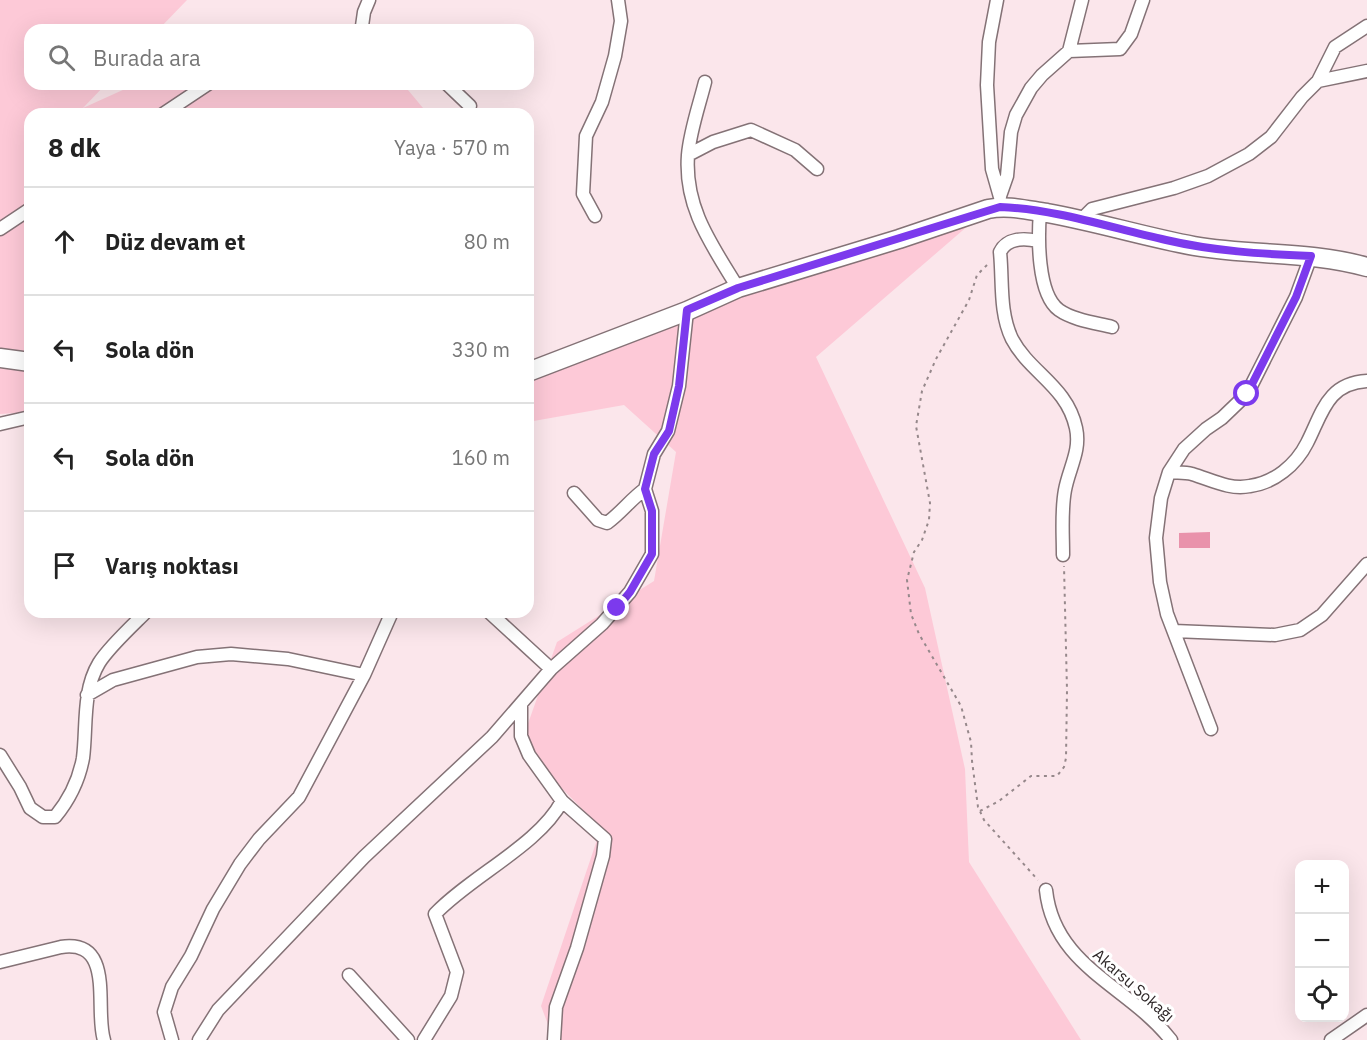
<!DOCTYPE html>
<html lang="tr">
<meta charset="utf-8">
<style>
:root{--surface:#fff;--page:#f2f2f2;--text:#222;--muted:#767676;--line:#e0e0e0}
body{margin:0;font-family:"IBM Plex Sans",sans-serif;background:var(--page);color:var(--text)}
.controls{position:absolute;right:18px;bottom:18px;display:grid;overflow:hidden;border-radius:12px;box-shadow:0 6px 24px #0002}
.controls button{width:54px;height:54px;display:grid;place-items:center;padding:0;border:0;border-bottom:2px solid var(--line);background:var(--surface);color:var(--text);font:30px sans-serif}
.stop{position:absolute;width:18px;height:18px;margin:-14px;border:4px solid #7c3aed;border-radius:50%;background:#fff}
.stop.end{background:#7c3aed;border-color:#fff;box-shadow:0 2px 6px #0008}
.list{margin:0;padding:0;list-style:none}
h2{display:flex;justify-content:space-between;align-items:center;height:78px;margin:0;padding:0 24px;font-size:26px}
h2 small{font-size:20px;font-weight:400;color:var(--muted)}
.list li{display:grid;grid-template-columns:39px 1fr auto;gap:18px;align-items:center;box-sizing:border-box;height:108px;padding:0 24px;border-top:2px solid var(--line)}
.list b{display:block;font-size:22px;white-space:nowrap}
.list em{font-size:20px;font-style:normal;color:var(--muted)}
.icon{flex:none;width:33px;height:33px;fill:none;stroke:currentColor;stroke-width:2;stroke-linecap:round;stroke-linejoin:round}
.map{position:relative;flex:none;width:1367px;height:1040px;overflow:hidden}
.search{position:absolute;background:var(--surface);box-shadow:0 6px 24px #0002;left:24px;top:24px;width:510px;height:66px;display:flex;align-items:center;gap:15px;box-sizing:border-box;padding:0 21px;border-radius:18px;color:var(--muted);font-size:22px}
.panel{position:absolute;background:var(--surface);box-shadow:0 6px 24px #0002;left:24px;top:108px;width:510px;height:510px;border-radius:18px}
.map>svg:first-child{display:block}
.green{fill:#fdc9d7}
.water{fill:#e992ab}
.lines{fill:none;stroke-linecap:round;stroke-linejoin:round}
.street-casing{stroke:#847276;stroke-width:15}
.secondary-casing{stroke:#847276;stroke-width:21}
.path{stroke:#96888b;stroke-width:2;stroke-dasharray:3 4.5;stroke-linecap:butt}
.street{stroke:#fff;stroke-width:12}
.secondary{stroke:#fff;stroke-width:18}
.route{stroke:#7c3aed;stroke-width:8}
.labels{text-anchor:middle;stroke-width:6;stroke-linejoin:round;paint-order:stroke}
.street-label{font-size:16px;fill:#2e2728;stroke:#fff}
</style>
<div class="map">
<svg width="1367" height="1040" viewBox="0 0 1367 1040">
<rect width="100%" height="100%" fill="#fbe6eb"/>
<path class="green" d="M0,0h187l-29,30h-128v54h76l-23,24 53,-24h267l25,30h-398v298l-30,2z
M969,206l8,12 -161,139 109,231 40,181 4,93 112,178h-527l-13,-34 60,-178 -81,-82 37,-104 97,-61 22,-129 -52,-47 -96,17v-39z"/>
<path class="water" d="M1210,532v16h-31v-15z"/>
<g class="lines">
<g class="street-casing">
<path id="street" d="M997,0l-8,42 -2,43 5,84 8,28
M362,26l2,-14 5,-12
M1069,51l51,-2 11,-15 12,-34
M1318,81l17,-34 32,-21
M705,82c-6,24 -15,49 -17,73 -4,53 24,90 50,133
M447,84l23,22
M163,114l45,-30
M688,155l25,-13 38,-12 44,20 22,19
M1000,196l7,-20 4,-44 5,-17 15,-27 11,-13 27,-24 13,-51
M1040,212c-2,25 -3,82 19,98 14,10 37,13 53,17
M595,216l-12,-22 3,-58 16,-34 13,-46 6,-35 -3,-21
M1082,219l10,-10 82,-21 34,-12 41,-22 22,-17 31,-40 16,-16 49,-10
M0,229l30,-20
M1038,241c-14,-3 -31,-3 -38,11 3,29 -1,60 12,87 18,34 55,47 64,89 5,23 -7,40 -11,62 -4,21 -2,43 -2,65
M0,424l30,-7
M1169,472c7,1 15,0 23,2 20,6 37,16 58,12 24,-3 46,-21 57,-43 15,-29 20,-60 60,-62
M574,493l24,27 9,3c14,-10 24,-24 38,-34
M489,612l62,57
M1174,631l101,4 25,-5 22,-15 45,-51
M364,675l28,-63
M87,695l26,-15 84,-23 34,-3 57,5 76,16 -65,122 -40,42 -19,25 -27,45 -22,47 -19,31 -8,25 8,28
M521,705v31l8,19 33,46 43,38 -2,17 -26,92 -21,59 -2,33
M1211,729l-44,-115 -7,-32 -4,-44 5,-40 8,-26 15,-23 22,-20 16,-11 25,-24 49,-97 15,-41
M0,755l20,32 10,21 13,9h12c14,-17 24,-37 28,-59 4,-31 -1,-67 16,-95 10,-16 33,-37 47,-51
M1046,890c8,77 83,96 125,150
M0,962l61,-15c55,-8 33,62 43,93
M349,975l59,65
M199,1040l19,-30 146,-153 128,-120 59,-68 51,-45 28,-32 22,-38v-43l-7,-22 9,-35 14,-23 11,-45 8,-75
M424,1040l27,-44 6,-24 -22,-58c36,-38 104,-69 127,-113
M1331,1040l36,-25"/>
</g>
<g class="secondary-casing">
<path id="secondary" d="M0,358l30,4
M528,372l159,-61 51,-23 161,-49 89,-30c20,-4 38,1 59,4 50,9 98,24 147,33 58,10 117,5 173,21"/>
</g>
<path class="path" d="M987,265l-10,10 -8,25 -33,59 -14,32 -6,35 14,77 -1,17 -7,20 -8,12 -7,28 4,34 8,20 42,72 10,36 1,19 6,46 6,13 54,60
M980,811l19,-10 32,-25h26l7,-9 2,-9 1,-68 -3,-124"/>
<use href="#street" class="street"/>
<use href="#secondary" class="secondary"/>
</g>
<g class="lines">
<path class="route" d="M617,608l13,-16 22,-38v-43l-7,-22 9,-35 15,-23 10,-45 8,-76 51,-22 262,-81c56,2 111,21 166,33 47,11 96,14 145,16l-15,41 -49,97"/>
</g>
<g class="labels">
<g class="street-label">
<text transform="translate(1134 985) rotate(41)" y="6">Akarsu Sokağı</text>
</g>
</g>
</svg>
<div class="controls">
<button>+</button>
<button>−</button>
<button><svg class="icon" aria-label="locate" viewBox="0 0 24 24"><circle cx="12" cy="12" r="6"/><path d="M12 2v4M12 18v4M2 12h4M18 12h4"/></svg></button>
</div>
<div class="stop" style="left:1247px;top:394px"></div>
<div class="stop end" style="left:617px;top:608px"></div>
<div class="search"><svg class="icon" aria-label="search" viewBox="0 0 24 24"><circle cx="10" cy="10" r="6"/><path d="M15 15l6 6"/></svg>Burada ara</div>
<section class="panel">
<h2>8 dk<small>Yaya · 570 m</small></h2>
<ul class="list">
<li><svg class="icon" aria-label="ahead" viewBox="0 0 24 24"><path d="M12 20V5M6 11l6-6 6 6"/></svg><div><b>Düz devam et</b></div><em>80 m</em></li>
<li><svg class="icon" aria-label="left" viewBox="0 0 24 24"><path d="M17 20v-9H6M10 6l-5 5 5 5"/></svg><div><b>Sola dön</b></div><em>330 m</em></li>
<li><svg class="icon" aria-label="left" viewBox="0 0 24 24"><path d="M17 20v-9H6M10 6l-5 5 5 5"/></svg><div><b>Sola dön</b></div><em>160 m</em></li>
<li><svg class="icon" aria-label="arrive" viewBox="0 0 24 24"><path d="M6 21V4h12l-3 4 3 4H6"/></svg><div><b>Varış noktası</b></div></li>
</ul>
</section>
</div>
